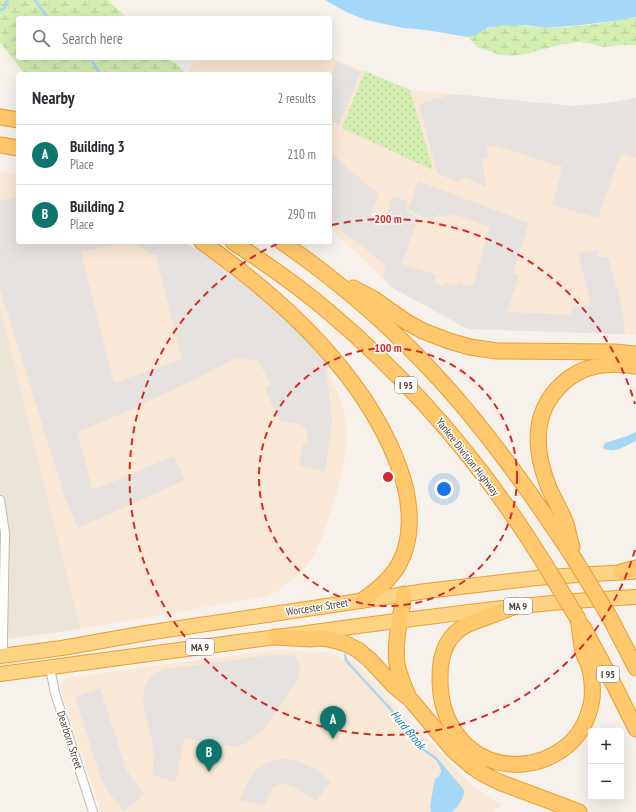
<!DOCTYPE html>
<meta charset="utf-8">
<style>
:root{--surface:#fff;--page:#f2f2f3;--text:#2b2b33;--muted:#7c7c81;--line:#e1e1e2;--accent:#0f766e}
body{margin:0;font-family:"PT Sans Narrow",sans-serif;background:var(--page);color:var(--text)}
.controls{position:absolute;right:12px;bottom:12px;display:grid;overflow:hidden;border-radius:4px;box-shadow:0 4px 16px #0002}
.controls button{width:36px;height:36px;display:grid;place-items:center;padding:0;border:0;border-bottom:1px solid var(--line);background:var(--surface);color:var(--text);font:20px sans-serif}
.you{position:absolute;left:444px;top:489px;width:14px;height:14px;margin:-10px;border:3px solid #fff;border-radius:50%;background:#1a73e8;box-shadow:0 0 0 6px #1a73e833}
.badge{display:grid;place-items:center;width:26px;height:26px;border-radius:50%;background:var(--accent);color:#fff;font-size:13px;font-weight:700}
.pin{position:absolute;translate:-50% -33px;filter:drop-shadow(0 1px 2px #0008)}
.pin::after{content:'';position:absolute;top:21px;width:14px;height:12px;background:inherit;clip-path:polygon(0 0,100% 0,50% 100%)}
.list{margin:0;padding:0;list-style:none}
h2{display:flex;justify-content:space-between;align-items:center;height:52px;margin:0;padding:0 16px;font-size:17px}
h2 small{font-size:13px;font-weight:400;color:var(--muted)}
.list li{display:grid;grid-template-columns:26px 1fr auto;gap:12px;align-items:center;box-sizing:border-box;height:60px;padding:0 16px;border-top:1px solid var(--line)}
.list b{display:block;font-size:15px;white-space:nowrap}
.list p{margin:0;font-size:13px;white-space:nowrap;color:var(--muted)}
.list em{font-size:13px;font-style:normal;color:var(--muted)}
.icon{flex:none;width:22px;height:22px;fill:none;stroke:currentColor;stroke-width:2;stroke-linecap:round;stroke-linejoin:round}
.map{position:relative;flex:none;width:636px;height:812px;overflow:hidden}
.search{position:absolute;background:var(--surface);box-shadow:0 4px 16px #0002;left:16px;top:16px;width:316px;height:44px;display:flex;align-items:center;gap:10px;box-sizing:border-box;padding:0 14px;border-radius:4px;color:var(--muted);font-size:15px}
.panel{position:absolute;background:var(--surface);box-shadow:0 4px 16px #0002;left:16px;top:72px;width:316px;height:172px;border-radius:4px}
.map>svg:first-child{display:block}
.residential{fill:#ebe4d8}
.commercial{fill:#f9e8d5}
.wetland{fill:url(#wetland-marsh)}
.park{fill:url(#park-dots)}
.parking{fill:#e5e2df}
.water{fill:#a4d8f6}
.lines{fill:none;stroke-linecap:round;stroke-linejoin:round}
.stream{stroke:#a4d8f6;stroke-width:2.5}
.minor-casing{stroke:#c3baac;stroke-width:10}
.trunk-casing{stroke:#e99e32;stroke-width:16}
.motorway-casing{stroke:#e99e32;stroke-width:17}
.minor{stroke:#fff;stroke-width:8}
.trunk{stroke:#ffd384;stroke-width:14}
.motorway{stroke:#ffc86d;stroke-width:15}
.motorway-bridge-casing{stroke:#e99e32;stroke-width:17;stroke-linecap:butt}
.motorway-bridge{stroke:#ffc86d;stroke-width:15}
.ring{fill:none;stroke:#d62828;stroke-width:2;stroke-dasharray:7 5}
.labels{text-anchor:middle;stroke-width:3;stroke-linejoin:round;paint-order:stroke}
.shield{fill:#fff;stroke:#817b74;stroke-width:1}
.shield-label{font-size:10px;font-weight:bold;fill:#4b4338}
.street-label{font-size:11px;fill:#4b4338;stroke:#fff}
.water-label{font-size:12px;font-style:italic;fill:#257baf;stroke:#fff}
.centre{fill:#d62828;stroke:#fff;stroke-width:2}
.ring-label{font-size:12px;text-anchor:middle;font-weight:bold;fill:#d62828;stroke:#fff;stroke-width:3;stroke-linejoin:round;paint-order:stroke}
</style>
<div class="map">
<svg width="636" height="812" viewBox="0 0 636 812">
<defs>
<pattern id="wetland-marsh" width="20" height="14" patternUnits="userSpaceOnUse"><rect width="20" height="14" fill="#d4edb1"/><path d="M1 5h8M5 5V1M11 12h8M15 12V8" fill="none" stroke="#b8cc99"/></pattern>
<pattern id="park-dots" width="8" height="8" patternUnits="userSpaceOnUse"><rect width="8" height="8" fill="#d4edb1"/><path d="M2 2h.1M6 6h.1" fill="none" stroke="#b8cc99" stroke-width="1.8" stroke-linecap="round"/></pattern>
</defs>
<rect width="100%" height="100%" fill="#f6f2eb"/>
<path class="residential" d="M0,308l81,321 -81,11z"/>
<path class="commercial" d="M330,57l80,33 162,16 35,-3 29,-5v237l-168,-6 -77,-42 -22,-22 -39,-37v-154h-143l8,-16h135z
M0,171l18,5v66h166l47,29 94,90 19,48 3,20 -1,21 -3,19 -6,23 -8,25 -9,25 -7,15 -10,13 -13,12 -13,10 -14,5 -182,32 -81,-321z
M272,650l55,2 29,11 117,124 29,18 -8,7h-393l-40,-122v-6l3,-4 6,-3z"/>
<path class="wetland" d="M0,0h108l19,18h-109v40h147l11,5 10,11h-161l-25,-32z
M636,17v28h-15l-18,2 -15,-4 -9,-1 -20,3 -33,9 -12,2 -14,-1 -23,-8 -9,-10c10,-3 18,-9 28,-11 18,-4 35,2 52,2 29,-1 59,-5 88,-11z"/>
<path class="park" d="M365,71l45,19 23,80 -91,-42z"/>
<path class="parking" d="M336,62l25,10 -22,53 -9,-4v-42z
M453,94l119,12 35,-3 29,-5v60l-15,-5 -23,65 -46,-13 11,-38 -67,-21h-9l1,12 -6,1 4,28 -21,-10 -8,5 -20,-9 -18,-69z
M330,152l49,43 -10,23 14,9 9,-30 16,4 -3,8 13,9 -16,46 34,11 -2,8 10,3 2,-3 11,3 2,-3 14,3 17,-59 -40,-14 -3,4 -9,-3 -1,3 -6,-1 -1,3 -12,-4 -10,-6 2,-5 8,-23 111,42 -16,50 6,3 -12,36 64,3 1,-9 19,-1 -13,-52 19,-3 1,7h10l14,50 3,27 -157,-5 -77,-42 -8,-11 3,-10 -20,-17 -36,-26z
M18,197v45h104l-41,10 33,131 68,-24 -26,-103 -25,-14h53l47,29 28,22 52,49 14,19 7,60 -7,51 -26,-7 4,-21 5,-1 -1,-13 -8,-6 -21,-4 -13,-32 6,-4 -13,-23 -22,-3 -34,18 -81,38 -44,18 16,58 81,-34 11,24 -107,48 -12,-27 -66,-212v-88z
M282,654l7,1 6,2 4,5 1,11 -3,9 -6,8 -23,34 -6,7 -16,12 -8,3h-18l-36,-8 -8,44 -24,-7 2,-15 -1,-11 -1,-10 -7,-26 -2,-17 3,-12 5,-8 6,-4 9,-3z
M100,689l26,80 9,14 9,11 -20,17 -10,-12 -12,-18 -27,-84z
M278,759h9l7,1 13,5 8,4 16,12 -15,20 -20,-13 -11,-4 -7,1 -5,3 -4,5 -4,13 -25,-6 7,-18 8,-11 9,-7z"/>
<path class="water" d="M325,0h311v17l-16,3 -39,5 -35,3 -21,-3 -28,1 -10,2 -11,7 -8,2 -42,-7 -22,-2 -38,-8 -20,-8z
M636,432v9c-12,5 -18,12 -32,8l-1,-2 2,-4 22,-7z
M435,758l4,2 25,30c1,9 -6,16 -12,22h-21l-1,-6 5,-27c11,-7 4,-13 0,-21z"/>
<g class="lines">
<path class="stream" d="M35,0l13,18
M0,10l4,-1 4,-9
M90,58l10,16
M345,655l1,5 4,5 56,61 18,24 13,9"/>
<g class="minor-casing">
<path id="minor" d="M0,500l5,33 -2,103v20
M50,668l5,25 38,119"/>
</g>
<g class="trunk-casing">
<path id="trunk" d="M0,656l62,-8 84,-15 280,-42 111,-13 55,-4 40,-2
M0,674c125,-16 249,-34 373,-50 88,-11 175,-23 263,-27"/>
</g>
<g class="motorway-casing">
<path id="motorway" d="M0,117l18,3
M0,145l18,3
M202,242c63,45 122,96 164,160 18,28 32,56 40,88 5,25 6,51 -7,74 -9,16 -22,26 -36,36
M233,242c34,22 67,45 97,71 84,71 156,156 214,250
M282,242c58,40 112,87 159,139 50,55 93,116 134,179
M353,288l21,11 31,22 18,10 26,10 21,6 27,4 117,1 22,2
M572,547c-3,-9 -4,-18 -7,-26 -5,-12 -11,-22 -16,-33 -15,-37 -18,-75 13,-104 21,-20 47,-22 74,-18
M621,572l15,-4
M404,594c-3,22 -10,48 -7,70 2,11 7,22 11,32
M516,606c-9,3 -17,7 -26,10 -10,4 -21,6 -30,13 -15,11 -20,30 -20,48 -1,49 31,91 83,87 16,-1 31,-8 44,-18 14,-12 22,-28 25,-47 1,-12 0,-24 -4,-36 -1,-3 -4,-7 -5,-11 -2,-10 -3,-22 -5,-33
M609,616l27,52
M583,627l28,52 25,50
M275,637l35,2 8,-1 11,1 15,4 14,7 12,10 24,26 16,13 43,51 18,16 12,8 16,8 80,30"/>
</g>
<use href="#minor" class="minor"/>
<use href="#trunk" class="trunk"/>
<use href="#motorway" class="motorway"/>
<g class="motorway-bridge-casing">
<path id="motorway-bridge" d="M575,560l34,56
M544,563l34,56"/>
</g>
<use href="#motorway-bridge" class="motorway-bridge"/>
</g>
<g class="ring">
<circle cx="388" cy="477" r="129"/>
<path d="M635 550A258 258 0 1 1 281 242M332 225A258 258 0 0 1 635 404"/>
</g>
<g class="labels">
<g class="shield">
<rect x="395" y="377" width="22" height="16" rx="3"/>
<rect x="504" y="598" width="28" height="16" rx="3"/>
<rect x="186" y="639" width="28" height="16" rx="3"/>
<rect x="597" y="666" width="22" height="16" rx="3"/>
</g>
<g class="shield-label">
<text x="406" y="389">I 95</text>
<text x="518" y="610">MA 9</text>
<text x="200" y="651">MA 9</text>
<text x="608" y="678">I 95</text>
</g>
<g class="street-label">
<text transform="translate(468 457) rotate(52)" y="4">Yankee Division Highway</text>
<text transform="translate(317 607) rotate(-9)" y="4">Worcester Street</text>
<text transform="translate(70 740) rotate(72)" y="4">Dearborn Street</text>
</g>
<g class="water-label">
<text transform="translate(408 730) rotate(50)" y="4">Hurd Brook</text>
</g>
</g>
<circle cx="388" cy="477" r="6" class="centre"/>
<g class="ring-label">
<text x="388" y="223">200 m</text>
<text x="388" y="352">100 m</text>
</g>
</svg>
<div class="controls">
<button>+</button>
<button>−</button>
</div>
<div class="you"></div>
<div class="pin badge" style="left:333px;top:739px">A</div>
<div class="pin badge" style="left:209px;top:772px">B</div>
<div class="search"><svg class="icon" aria-label="search" viewBox="0 0 24 24"><circle cx="10" cy="10" r="6"/><path d="M15 15l6 6"/></svg>Search here</div>
<section class="panel">
<h2>Nearby<small>2 results</small></h2>
<ul class="list">
<li><span class="badge">A</span><div><b>Building 3</b><p>Place</p></div><em>210 m</em></li>
<li><span class="badge">B</span><div><b>Building 2</b><p>Place</p></div><em>290 m</em></li>
</ul>
</section>
</div>
